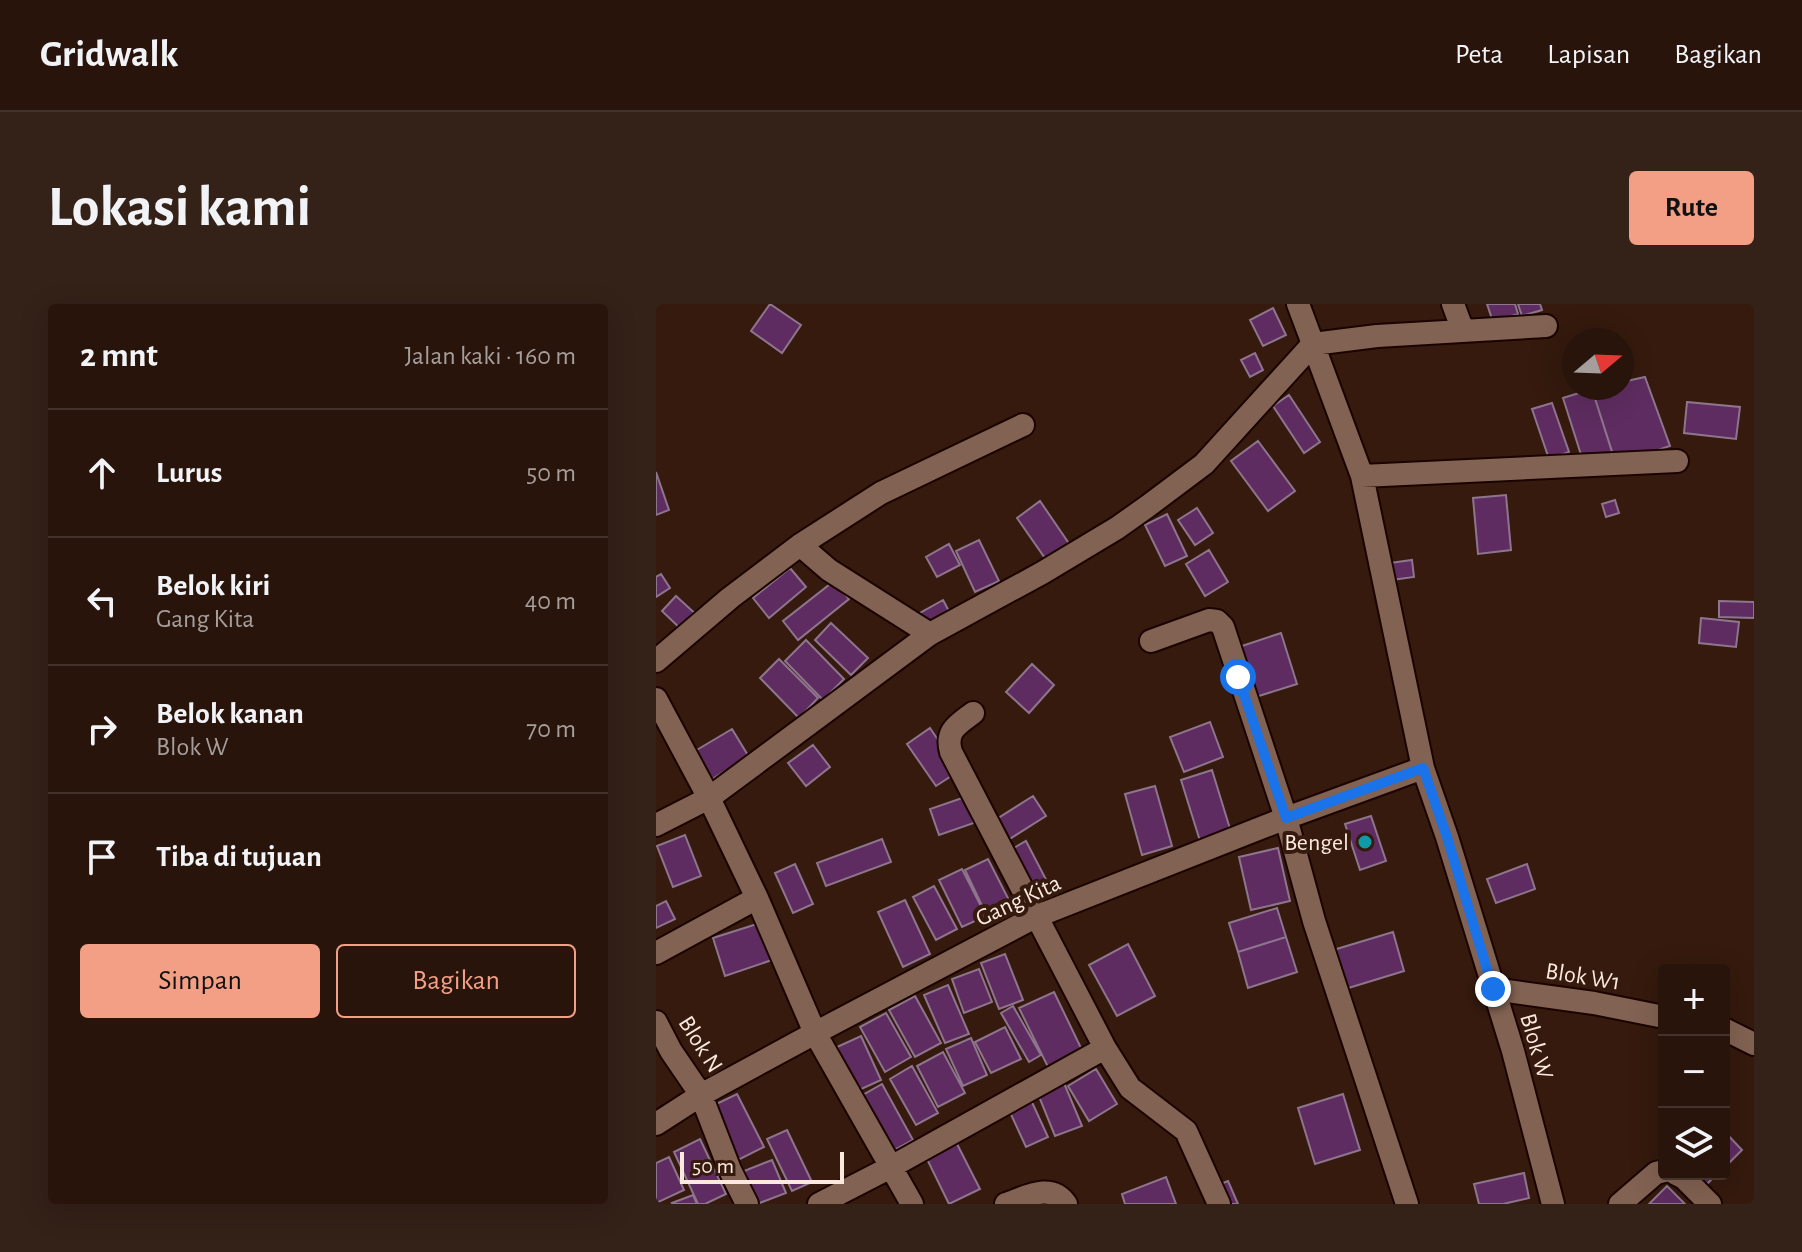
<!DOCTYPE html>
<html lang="id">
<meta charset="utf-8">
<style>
:root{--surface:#28140a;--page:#342118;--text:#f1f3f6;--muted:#a59e9c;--line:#44332b;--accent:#f39f86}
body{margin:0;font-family:"Alegreya Sans",sans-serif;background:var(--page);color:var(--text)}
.controls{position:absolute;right:24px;bottom:24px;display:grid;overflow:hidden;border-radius:8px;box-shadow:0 8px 32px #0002}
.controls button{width:72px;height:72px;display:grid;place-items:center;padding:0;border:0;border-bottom:2px solid var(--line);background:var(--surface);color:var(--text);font:40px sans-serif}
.compass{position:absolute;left:906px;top:24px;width:72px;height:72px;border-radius:50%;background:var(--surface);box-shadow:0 8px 32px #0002;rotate:71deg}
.scale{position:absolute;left:24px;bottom:20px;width:164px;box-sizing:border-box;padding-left:8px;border:4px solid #fbe8df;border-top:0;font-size:22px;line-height:28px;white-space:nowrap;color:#fbe8df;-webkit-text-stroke:6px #351a0d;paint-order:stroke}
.stop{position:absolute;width:24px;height:24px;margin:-18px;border:6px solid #1a73e8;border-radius:50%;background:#fff}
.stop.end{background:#1a73e8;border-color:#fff;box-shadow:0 2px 8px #0008}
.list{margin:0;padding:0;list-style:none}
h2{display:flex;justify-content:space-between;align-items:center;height:104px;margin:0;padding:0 32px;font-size:34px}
h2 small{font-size:26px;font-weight:400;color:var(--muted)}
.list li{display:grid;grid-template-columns:52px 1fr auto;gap:24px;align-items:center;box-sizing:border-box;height:128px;padding:0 32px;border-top:2px solid var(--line)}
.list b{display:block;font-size:30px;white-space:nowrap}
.list p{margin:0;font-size:26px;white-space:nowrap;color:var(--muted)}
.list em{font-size:26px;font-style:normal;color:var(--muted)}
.actions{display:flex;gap:16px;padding:24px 32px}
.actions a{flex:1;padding:18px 0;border:2px solid var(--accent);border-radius:8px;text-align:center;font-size:28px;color:var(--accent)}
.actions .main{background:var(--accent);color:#111}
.icon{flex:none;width:44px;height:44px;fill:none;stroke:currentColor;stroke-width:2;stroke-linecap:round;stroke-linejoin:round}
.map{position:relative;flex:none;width:1098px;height:900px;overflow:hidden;border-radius:8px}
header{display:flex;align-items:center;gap:48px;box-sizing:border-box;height:112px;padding:0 40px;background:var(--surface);border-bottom:2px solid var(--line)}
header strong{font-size:38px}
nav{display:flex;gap:44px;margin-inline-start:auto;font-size:28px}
.intro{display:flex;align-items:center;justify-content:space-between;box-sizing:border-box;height:192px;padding:0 48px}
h1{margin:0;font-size:56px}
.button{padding:20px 36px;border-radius:8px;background:var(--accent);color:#111;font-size:28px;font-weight:700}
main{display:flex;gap:48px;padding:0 48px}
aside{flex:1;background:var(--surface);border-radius:8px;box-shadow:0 8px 32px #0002}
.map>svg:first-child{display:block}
.building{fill:#5e2c60;stroke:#8e758e;stroke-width:2}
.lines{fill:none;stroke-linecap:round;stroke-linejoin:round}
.minor-casing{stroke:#1b0400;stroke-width:26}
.minor{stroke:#826252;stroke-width:22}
.route{stroke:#1a73e8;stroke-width:10}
.culture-dot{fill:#0f9aa8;stroke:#351a0d;stroke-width:3}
.labels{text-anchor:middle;stroke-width:8;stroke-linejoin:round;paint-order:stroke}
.poi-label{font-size:24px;fill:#fbe8df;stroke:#351a0d;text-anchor:end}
.street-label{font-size:24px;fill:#fbe8df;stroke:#351a0d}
</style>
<header>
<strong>Gridwalk</strong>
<nav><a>Peta</a><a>Lapisan</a><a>Bagikan</a></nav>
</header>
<div class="intro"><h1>Lokasi kami</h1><a class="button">Rute</a></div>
<main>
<aside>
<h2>2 mnt<small>Jalan kaki · 160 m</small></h2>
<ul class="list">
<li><svg class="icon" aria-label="ahead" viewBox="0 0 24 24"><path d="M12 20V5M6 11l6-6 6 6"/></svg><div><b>Lurus</b></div><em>50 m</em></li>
<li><svg class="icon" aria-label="left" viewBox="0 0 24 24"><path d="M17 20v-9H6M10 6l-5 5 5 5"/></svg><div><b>Belok kiri</b><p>Gang Kita</p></div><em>40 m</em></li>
<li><svg class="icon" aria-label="right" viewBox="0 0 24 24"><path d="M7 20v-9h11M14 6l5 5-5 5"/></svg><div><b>Belok kanan</b><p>Blok W</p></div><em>70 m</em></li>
<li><svg class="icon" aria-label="arrive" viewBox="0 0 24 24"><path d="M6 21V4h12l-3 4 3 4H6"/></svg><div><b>Tiba di tujuan</b></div></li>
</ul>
<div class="actions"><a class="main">Simpan</a><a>Bagikan</a></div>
</aside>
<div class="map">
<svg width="1098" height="900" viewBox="0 0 1098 900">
<rect width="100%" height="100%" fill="#351a0d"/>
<path class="building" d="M114,0l31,21 -19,28 -31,-22z
M831,0h28l3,10 -25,8z
M862,0h22l2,6 -20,6z
M617,4l13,27 -23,11 -13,-26z
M599,49l8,17 -13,7 -9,-17z
M989,73l25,69 -54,18 -24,-75 30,-1v-6z
M936,85l20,63 -29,9 -20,-63z
M633,91l31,47 -16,11 -31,-47z
M1031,98l53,5 -4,32 -52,-6z
M896,99l17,49 -20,7 -17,-50z
M602,137l37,50 -27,20 -37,-50z
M0,168l13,38 -13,5z
M850,191l5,55 -33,4 -5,-56z
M959,196l4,13 -13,4 -4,-13z
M384,197l30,44 -23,16 -30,-43z
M541,204l16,25 -18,12 -17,-25z
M511,210l20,42 -22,10 -20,-41z
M323,236l20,41 -24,11 -19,-41z
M293,240l11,21 -23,12 -11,-20z
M553,246l19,32 -23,14 -19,-32z
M756,256l2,17 -30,4 -2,-17z
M134,264l16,19 -37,31 -16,-20z
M5,270l9,14 -14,9v-20z
M178,277l15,18 -51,41 -15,-19z
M20,292l23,21 -14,16 -23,-22z
M287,296l7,13 -24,12 -6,-12z
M1063,297l35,1v16l-35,-1z
M1045,314l38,4 -3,25 -37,-4z
M175,319l37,35 -17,17 -36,-35z
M625,329l16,51 -51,16 -16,-50z
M150,336l38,39 -21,21 -38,-39z
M123,355l39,39 -19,20 -39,-40z
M376,360l22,21 -25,28 -23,-21z
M554,418l13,35 -39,15 -14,-35z
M274,424l29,43 -23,15 -29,-42z
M76,425l17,28 -42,25 -17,-28z
M157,441l17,22 -24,19 -18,-23z
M556,466l19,62 -31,9 -19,-61z
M499,482l17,60 -30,9 -17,-61z
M377,492l13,20 -49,31 -13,-20z
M309,493l9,26 -35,12 -9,-26z
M715,512l15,45 -26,9 -15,-46z
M29,531l16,41 -28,11 -16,-41z
M226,535l9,23 -65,24 -9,-23z
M370,537l27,52 -30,17 -27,-52z
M622,544l12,53 -39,9 -12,-53z
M332,555l23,45 -24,12 -22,-46z
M139,560l18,40 -20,9 -18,-40z
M871,560l8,25 -39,14 -9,-24z
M306,565l24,47 -24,11 -23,-47z
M278,582l23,43 -21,11 -23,-43z
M249,596l25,54 -27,13 -25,-55z
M10,597l9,18 -19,9v-22z
M621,604l9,29 -48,15 -9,-29z
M104,619l12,37 -47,16 -12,-38z
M737,628l11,39 -62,19 -12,-39z
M630,633l11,35 -49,16 -10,-36z
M472,640l27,52 -38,20 -28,-51z
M349,650l18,46 -24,9 -18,-46z
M323,665l13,33 -28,11 -12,-34z
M292,681l21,49 -24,9 -21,-48z
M398,688l28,58 -34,17 -29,-59z
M259,692l26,47 -26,14 -26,-47z
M357,702l28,49 -12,7 -28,-49z
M230,709l25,44 -26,15 -25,-45z
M349,723l16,32 -30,14 -16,-31z
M205,732l20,44 -24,11 -20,-44z
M315,734l16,37 -24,11 -17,-37z
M287,748l22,41 -27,14 -21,-41z
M256,762l26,47 -22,12 -26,-46z
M440,765l21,35 -28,17 -21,-35z
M408,779l18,43 -27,10 -17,-42z
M226,780l31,56 -22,12 -30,-56z
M81,790l27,53 -30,15 -26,-54z
M687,790l17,56 -45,14 -17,-56z
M375,796l17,37 -22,10 -17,-37z
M131,826l25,52 -20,9 -25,-52z
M1068,827l18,19 -18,18z
M298,834l26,51 -31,15 -25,-51z
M44,835l26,55 -21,10h-7l-24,-52z
M13,853l15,33 -28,13v-40z
M116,856l14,33 -29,11 -13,-33z
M868,869l5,25 -26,6h-24l-5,-20z
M1032,870h29l-15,15z
M510,873l10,27h-51l-3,-10z
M572,877l10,23h-27l-6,-14z
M1011,882l18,18h-36z
M37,891l4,9h-24l-1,-1z"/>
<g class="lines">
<g class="minor-casing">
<path id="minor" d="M797,0l10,27
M890,22l-169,10 -64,8 49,132 61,292 24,69 66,214 40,153
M706,172l315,-15
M144,241l29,25 101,64
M495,337l58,-21 8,1 6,6 63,191 28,103 93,283
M0,357l74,-63 70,-53 81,-52 142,-68
M0,395l53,99 48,100 58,135 97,171
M317,409c-16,12 -28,18 -22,39l154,296
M0,521l53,-27 221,-164 112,-61 75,-45 31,-22 56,-42 109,-120 -15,-40
M0,649l101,-55
M837,685l101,14 70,14
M0,718l15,29 30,44 29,75 17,34
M1068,725l30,15
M0,820l45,-29 114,-62 220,-116 251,-99 137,-50
M1020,870l8,4 26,26
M163,900l72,-37 214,-119 25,40 56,43 33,73
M350,900c20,-7 45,-22 60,0
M964,900l36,-31 8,-2"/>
</g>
<use href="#minor" class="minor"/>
</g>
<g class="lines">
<path class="route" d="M582,373l48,141 137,-50 24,69 46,152"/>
</g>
<circle class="culture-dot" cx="709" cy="538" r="8"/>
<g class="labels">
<g class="poi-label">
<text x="693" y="546">Bengel</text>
</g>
<g class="street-label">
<text transform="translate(362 596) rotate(-25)" y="8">Gang Kita</text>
<text transform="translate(927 672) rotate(9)" y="8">Blok W1</text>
<text transform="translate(45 740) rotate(58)" y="8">Blok N</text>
<text transform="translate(881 742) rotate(74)" y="8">Blok W</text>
</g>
</g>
</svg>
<div class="controls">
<button>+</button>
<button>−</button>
<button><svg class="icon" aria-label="layers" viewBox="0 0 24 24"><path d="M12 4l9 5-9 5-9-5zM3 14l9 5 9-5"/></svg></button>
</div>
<svg class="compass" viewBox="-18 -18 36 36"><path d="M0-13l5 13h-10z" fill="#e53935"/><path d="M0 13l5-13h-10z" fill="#a59e9c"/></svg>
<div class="scale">50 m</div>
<div class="stop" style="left:582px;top:373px"></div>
<div class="stop end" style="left:837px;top:685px"></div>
</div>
</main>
